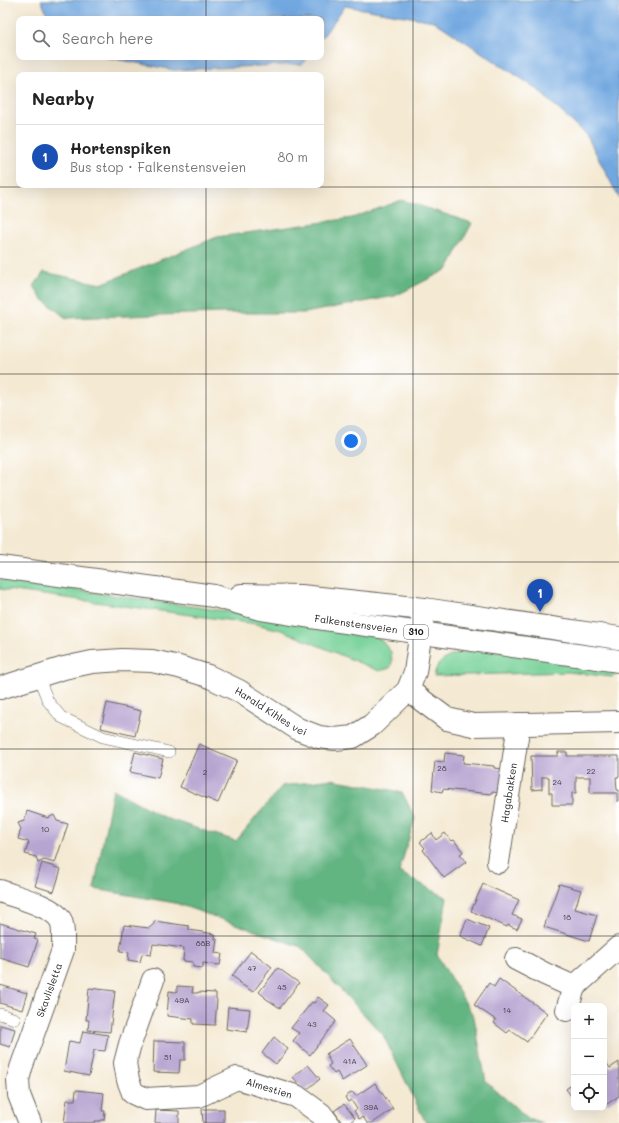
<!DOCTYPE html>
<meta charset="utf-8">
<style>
:root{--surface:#fff;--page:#f2f2f2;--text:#222;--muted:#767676;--line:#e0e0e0;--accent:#ea580c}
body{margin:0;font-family:Mali,sans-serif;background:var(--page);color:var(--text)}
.controls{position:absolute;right:12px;bottom:12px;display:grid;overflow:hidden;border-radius:8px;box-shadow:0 4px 16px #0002}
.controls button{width:36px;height:36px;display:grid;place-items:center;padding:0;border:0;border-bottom:1px solid var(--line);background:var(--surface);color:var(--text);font:20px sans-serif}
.you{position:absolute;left:351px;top:441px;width:14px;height:14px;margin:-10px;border:3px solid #fff;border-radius:50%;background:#1a73e8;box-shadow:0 0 0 6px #1a73e833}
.badge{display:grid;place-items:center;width:26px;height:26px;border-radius:50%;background:var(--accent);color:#fff;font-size:13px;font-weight:700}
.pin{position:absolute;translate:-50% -33px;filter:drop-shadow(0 1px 2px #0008)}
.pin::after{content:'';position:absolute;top:21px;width:14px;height:12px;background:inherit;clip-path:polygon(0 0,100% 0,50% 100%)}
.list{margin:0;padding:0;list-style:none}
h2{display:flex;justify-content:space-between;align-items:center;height:52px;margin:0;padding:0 16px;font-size:17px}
h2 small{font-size:13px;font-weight:400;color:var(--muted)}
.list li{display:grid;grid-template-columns:26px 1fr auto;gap:12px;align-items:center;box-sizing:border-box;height:64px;padding:0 16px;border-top:1px solid var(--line)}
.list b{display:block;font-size:15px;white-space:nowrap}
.list p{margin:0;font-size:13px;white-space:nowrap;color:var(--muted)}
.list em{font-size:13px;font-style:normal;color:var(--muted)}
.icon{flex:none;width:22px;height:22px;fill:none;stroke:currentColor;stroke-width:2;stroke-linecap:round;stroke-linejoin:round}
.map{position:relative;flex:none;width:619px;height:1123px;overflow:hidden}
.search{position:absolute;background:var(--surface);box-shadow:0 4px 16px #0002;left:16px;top:16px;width:308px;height:44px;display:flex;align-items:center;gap:10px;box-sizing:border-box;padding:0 14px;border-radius:8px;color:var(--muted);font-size:15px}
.panel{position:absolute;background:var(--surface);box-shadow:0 4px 16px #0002;left:16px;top:72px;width:308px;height:116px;border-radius:8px}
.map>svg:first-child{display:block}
.green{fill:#78d299;stroke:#4a775a}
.forest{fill:#62b481;stroke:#3f684e}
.water{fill:#72a8e0;stroke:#47627e}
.building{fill:#b7a5d1}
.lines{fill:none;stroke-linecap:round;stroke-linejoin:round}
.lane-casing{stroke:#68645c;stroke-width:12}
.street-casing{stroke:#68645c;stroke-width:24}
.secondary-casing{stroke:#68645c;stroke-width:24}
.primary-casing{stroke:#68645c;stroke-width:24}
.lane{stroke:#fff;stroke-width:11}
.street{stroke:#fff;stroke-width:22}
.secondary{stroke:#fff;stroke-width:22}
.primary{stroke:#fff;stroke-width:22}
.grid{fill:none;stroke:#1c1c1c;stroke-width:1;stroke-opacity:0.55}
.labels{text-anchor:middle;stroke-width:4;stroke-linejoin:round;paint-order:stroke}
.number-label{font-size:8px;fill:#433e49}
.shield{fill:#fff;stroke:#606060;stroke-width:1}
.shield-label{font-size:9px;font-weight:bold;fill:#1c1c1c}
.street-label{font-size:10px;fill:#1c1c1c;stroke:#fff}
</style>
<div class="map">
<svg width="619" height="1123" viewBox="0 0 619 1123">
<rect width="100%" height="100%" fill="#fff"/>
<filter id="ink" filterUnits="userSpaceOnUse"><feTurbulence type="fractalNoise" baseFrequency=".025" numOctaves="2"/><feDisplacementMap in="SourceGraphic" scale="8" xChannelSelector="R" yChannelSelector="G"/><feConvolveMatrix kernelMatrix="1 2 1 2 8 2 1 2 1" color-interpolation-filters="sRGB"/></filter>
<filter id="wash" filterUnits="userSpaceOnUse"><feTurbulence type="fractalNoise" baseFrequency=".012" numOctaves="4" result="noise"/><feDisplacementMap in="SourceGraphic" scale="16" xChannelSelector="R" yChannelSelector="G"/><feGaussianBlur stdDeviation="0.9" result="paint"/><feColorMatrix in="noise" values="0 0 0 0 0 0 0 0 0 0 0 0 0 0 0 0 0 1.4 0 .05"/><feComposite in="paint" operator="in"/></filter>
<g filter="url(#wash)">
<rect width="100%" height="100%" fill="#f4e9d2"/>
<path class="green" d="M0,579l351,50 22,5 9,7 9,11 1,10 -2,6 -11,3 -98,-41 -25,-6 -256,-35z
M488,649l130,18v6l-6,4 -43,-5 -135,4c1,-4 2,-9 5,-12 12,-13 32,-13 49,-15z"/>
<path class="forest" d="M402,200l70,23 -24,46 -53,27 -90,17h-82l-157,5 -25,-20 -7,-12 10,-14 57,12 116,-47 135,-19z
M331,779l71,13 13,26 -16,54 48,26 -10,57 37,62 12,65 42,36 15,5h-117l-43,-88 -82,-88 -126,-44 -81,-14 19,-100 52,29 71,23 46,-55z"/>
<path class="water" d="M41,0h578v198l-32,-62 -50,-47 -103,-68 -89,-15 -24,33v-20h-272z
M105,57h203l-5,7 -129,6z"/>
<g id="blocks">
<path class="building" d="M107,703l34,8 -6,25 -34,-8z
M199,744l38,16 -19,43 -38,-16z
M135,752l28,7 -5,19 -28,-6z
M558,752h9v4h52v21h-3l1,13h2v11h-2v-8h-27v-16h-14v16h-4v12h-20v-12h-3v-16h-7v12l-10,1 -1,-34h27z
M445,753l19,2 -1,8 31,3v2l11,1 -3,24 -11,-1v2l-48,-5 -1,3 -10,-2 3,-29 9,1z
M27,811l21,7 6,-3 3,6 11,3 -13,39 -11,-3 -6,3 -2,-6 -11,-3 4,-12 -11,-3 3,-10 -3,-6 6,-2z
M432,833l4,7 9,-7 6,8 3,-1 9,12 -3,2 6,8 -22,16 -21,-28 2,-2 -5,-6z
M42,863l19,6 -7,23 -19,-6z
M483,884l36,16 -7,15 10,4 -5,10 -9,-4 -1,2 -36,-16z
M559,884l22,6 -6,19 22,6 -8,26 -45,-14z
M467,919l22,9 -7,18 -22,-10z
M154,921l35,5v4l26,4v5h2l-2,14 7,1 -2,11 -17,-2v5l-10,-1v-5l-10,-1 1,-13 -31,-4 -2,11 -9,-1 -2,8 -12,-2 1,-8 -9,-1 4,-26 25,3 5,-4z
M0,923l36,11 -2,5 4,1 -9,27 -29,-9z
M251,951l21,16 -19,25 -15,-10 1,-1 -7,-5z
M278,968l21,15 -19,25 -15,-10v-1l-6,-5z
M499,979l48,34 -20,29 -17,-12 -3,3 -13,-10 2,-3 -22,-15 15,-22 5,4z
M0,985l27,8 -5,17 -22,-7z
M177,986l16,1 -1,6h6v-1l18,1v6l1,1 -2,25 -22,-1v-5l-26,-3 2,-25 8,1z
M89,988l26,3 -5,41 -22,-2 1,-10h-3z
M318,997l11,8 -5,6 12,10 -26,34 -17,-14 6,-8 -8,-5 21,-26 2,1z
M228,1007l22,2 -3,23 -21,-3z
M0,1025l15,4 -5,18 -10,-3z
M83,1031l25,4 -3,16 -11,-1 -5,26 -25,-5 5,-30 11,2z
M274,1037l14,12 -12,15 -14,-11z
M350,1039l17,26 -25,16 -5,-9 -3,2 -6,-8 3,-2 -5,-10z
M154,1041l31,1v18h-5l-1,13 -26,-1z
M604,1059l6,9 9,-6v34l-12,8 -3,-4z
M308,1065l12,14 -15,12 -12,-14z
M375,1083l18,26 -20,14h-6l-4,-6 -4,2 -5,-8 3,-2 -6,-9 -3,2 -3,-5 7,-5 4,4z
M574,1083v17l-8,-11z
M76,1090l28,3 -2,18h3l-1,9h-3v1h-6v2h-31l3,-23h8z
M344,1104l11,14 -6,5h-7l-8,-12z
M202,1109h22v14h-21z
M156,1110l23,1v12h-24z"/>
</g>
</g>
<g filter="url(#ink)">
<use href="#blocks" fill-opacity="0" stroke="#68645c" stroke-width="1"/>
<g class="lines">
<g class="lane-casing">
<path id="lane" d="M38,676l10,25 13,16 42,20 66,15
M0,1014l15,5"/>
</g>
<g class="street-casing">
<g id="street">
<path d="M408,690l39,29 26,6 146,-3"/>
<path id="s1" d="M498,862l21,-138"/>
<path d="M0,891c15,6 51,14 60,28 4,6 3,23 3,31l-42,118 -3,12 1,15 11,28"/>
<path d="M516,959l29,15 29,13"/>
<path id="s2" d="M153,980l-23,64 -5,19 3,17 5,13 13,6 53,-3 38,-18 59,18 25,18 7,9"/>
<path d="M567,1010l7,-23 45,-40"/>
</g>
</g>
<g class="secondary-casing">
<g id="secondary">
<path id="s3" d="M0,688l64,-20 28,-6 30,-2 30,1 27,6 29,9 31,15 59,38 21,8 16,2 18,-2 19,-12 36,-35 7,-18 9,-63"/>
</g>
</g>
<g class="primary-casing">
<g id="primary">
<path id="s4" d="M0,567l214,29 46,13 63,10 296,42"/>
<path d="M241,595l60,1 123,13 195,29"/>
</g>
</g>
<use href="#lane" class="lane"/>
<use href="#street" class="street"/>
<use href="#secondary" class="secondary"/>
<use href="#primary" class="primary"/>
</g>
</g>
<path class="grid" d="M206,0v19M413,0v1123M206,57v18M206,185v938M0,187h619M0,374h619M0,562h619M0,749h619M0,936h619"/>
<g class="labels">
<g class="number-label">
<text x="442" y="771">28</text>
<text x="591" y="774">22</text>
<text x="205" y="775">2</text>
<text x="557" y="785">24</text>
<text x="45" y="832">10</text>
<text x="567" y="920">18</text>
<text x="203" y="946">88B</text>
<text x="252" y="971">47</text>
<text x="282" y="990">45</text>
<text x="182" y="1003">49A</text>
<text x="507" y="1013">14</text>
<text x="312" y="1027">43</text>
<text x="168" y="1060">51</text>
<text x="350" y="1064">41A</text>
<text x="371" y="1110">39A</text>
</g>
<rect class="shield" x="404" y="625" width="24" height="14" rx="3"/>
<g class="shield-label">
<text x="416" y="635">310</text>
</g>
<g class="street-label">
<text dy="4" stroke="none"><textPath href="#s4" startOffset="361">Falkenstensveien</textPath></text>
<text dy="4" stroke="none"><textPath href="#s3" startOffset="286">Harald Kihles vei</textPath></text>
<text dy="4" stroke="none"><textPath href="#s1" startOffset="70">Hagabakken</textPath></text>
<text transform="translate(49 990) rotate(-70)" y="4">Skavlisletta</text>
<text dy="4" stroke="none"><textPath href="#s2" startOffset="262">Almestien</textPath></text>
</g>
</g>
</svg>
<div class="controls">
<button>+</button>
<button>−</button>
<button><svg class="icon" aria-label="locate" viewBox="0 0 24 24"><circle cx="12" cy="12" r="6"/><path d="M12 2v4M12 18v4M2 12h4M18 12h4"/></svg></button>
</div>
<div class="you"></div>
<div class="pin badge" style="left:540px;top:612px;background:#1a4fb4">1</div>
<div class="search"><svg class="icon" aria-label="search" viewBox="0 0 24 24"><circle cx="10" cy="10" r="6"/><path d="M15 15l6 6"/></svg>Search here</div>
<section class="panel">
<h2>Nearby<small></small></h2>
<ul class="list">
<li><span class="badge" style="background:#1a4fb4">1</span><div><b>Hortenspiken</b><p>Bus stop · Falkenstensveien</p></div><em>80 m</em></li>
</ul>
</section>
</div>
